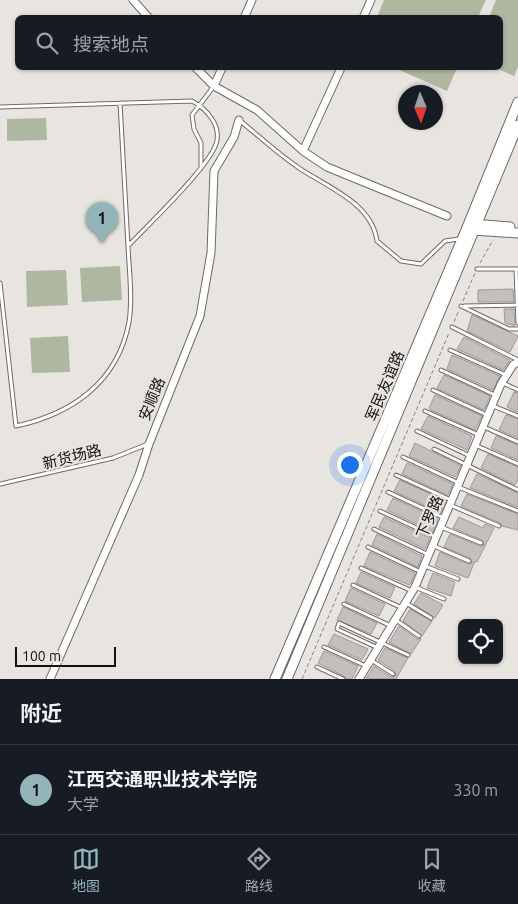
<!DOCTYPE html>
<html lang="zh">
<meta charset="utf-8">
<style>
:root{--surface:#171b24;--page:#20242c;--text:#f1f3f6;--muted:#9ea1a6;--line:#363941;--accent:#92b5ba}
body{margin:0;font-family:Ubuntu,"Noto Sans SC",sans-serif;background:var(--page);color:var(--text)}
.controls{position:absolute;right:15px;bottom:15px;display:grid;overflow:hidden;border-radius:8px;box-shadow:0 1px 4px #0004}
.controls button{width:45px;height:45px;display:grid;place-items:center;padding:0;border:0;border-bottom:1px solid var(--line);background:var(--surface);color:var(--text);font:25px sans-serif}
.compass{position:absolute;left:398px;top:85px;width:45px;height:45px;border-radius:50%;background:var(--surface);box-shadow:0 1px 4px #0004;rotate:178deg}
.scale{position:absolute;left:15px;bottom:12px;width:101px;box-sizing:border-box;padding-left:5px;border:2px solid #131211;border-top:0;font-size:14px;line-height:18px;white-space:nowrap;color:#131211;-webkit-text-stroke:4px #e8e4e0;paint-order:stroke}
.you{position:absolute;left:349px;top:464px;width:18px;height:18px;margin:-12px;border:4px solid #fff;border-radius:50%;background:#1a73e8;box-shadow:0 0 0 8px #1a73e833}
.badge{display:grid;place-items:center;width:32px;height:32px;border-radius:50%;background:var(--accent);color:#111;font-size:16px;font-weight:700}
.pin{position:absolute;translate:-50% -41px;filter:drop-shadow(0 1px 2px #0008)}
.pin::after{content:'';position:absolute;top:26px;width:18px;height:15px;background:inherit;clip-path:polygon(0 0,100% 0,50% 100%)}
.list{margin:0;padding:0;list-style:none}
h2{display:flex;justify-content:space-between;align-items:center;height:65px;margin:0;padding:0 20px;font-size:21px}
h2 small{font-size:16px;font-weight:400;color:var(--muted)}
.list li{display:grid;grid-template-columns:32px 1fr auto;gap:15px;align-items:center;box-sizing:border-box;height:90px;padding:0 20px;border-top:1px solid var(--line)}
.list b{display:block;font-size:19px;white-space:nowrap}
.list p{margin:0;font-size:16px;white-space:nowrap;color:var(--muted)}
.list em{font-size:16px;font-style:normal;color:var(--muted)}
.icon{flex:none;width:28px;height:28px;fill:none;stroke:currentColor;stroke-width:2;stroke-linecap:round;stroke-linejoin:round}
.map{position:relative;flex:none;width:518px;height:679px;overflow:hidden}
.search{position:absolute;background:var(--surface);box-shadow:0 1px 4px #0004;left:15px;right:15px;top:15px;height:55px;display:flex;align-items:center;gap:12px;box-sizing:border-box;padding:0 18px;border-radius:8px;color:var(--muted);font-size:19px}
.sheet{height:155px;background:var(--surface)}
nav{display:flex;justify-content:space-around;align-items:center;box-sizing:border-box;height:70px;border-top:1px solid var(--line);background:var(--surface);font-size:14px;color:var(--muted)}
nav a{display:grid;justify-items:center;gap:2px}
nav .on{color:var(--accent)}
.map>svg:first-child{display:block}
.green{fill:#aeb8a1}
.building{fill:#c4bebd;stroke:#9e9998}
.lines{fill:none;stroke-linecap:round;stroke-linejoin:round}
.service-casing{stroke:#6d6a67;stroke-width:5}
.minor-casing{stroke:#6d6a67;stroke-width:9}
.tertiary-casing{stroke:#6d6a67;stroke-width:11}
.path{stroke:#84817f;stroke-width:1;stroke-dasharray:4 2.5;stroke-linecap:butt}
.service{stroke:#fff;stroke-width:3}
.minor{stroke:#fff;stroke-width:7}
.tertiary{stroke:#fff;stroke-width:9}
.labels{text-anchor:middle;stroke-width:4.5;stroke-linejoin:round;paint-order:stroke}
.street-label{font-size:15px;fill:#131211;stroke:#e8e4e0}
</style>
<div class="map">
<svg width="518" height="679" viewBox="0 0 518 679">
<rect width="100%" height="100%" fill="#e8e4e0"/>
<path class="green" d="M384,0h102l-8,17h-101z
M496,0h22v67l-4,9 -19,-8h5v-50l-11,-1z
M395,68h62l-10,23z
M46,118l1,22 -40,1v-22z
M120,266l2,34 -40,2 -2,-34z
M66,270l2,35 -41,2 -1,-36z
M68,336l2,36 -38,1 -2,-35z"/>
<path class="building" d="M513,289l1,13h-36v-12z
M504,309h10l1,17 -10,-3z
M472,315l46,21 -8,16 -43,-21z
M464,337l46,23 -7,10 -46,-21z
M452,355l48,21 -7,14 -46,-21z
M444,375l46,21 -6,14 -47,-22z
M514,392l4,1v19l-11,-5z
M435,395l47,21 -7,14 -44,-20 -2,-2z
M506,415l12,4v19l-19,-8z
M428,416l44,20 -5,14 -46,-21z
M496,436l22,9v15l-27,-12z
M415,443l46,23 -6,11 -46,-21z
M488,454l30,13v12l-3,6 -34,-17z
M407,463l46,21 -5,11 -46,-21z
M477,474l41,19v14l-48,-19z
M400,480l46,21 -5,12 -47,-22z
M467,494l51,20v16l-16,-4 -2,-3 -39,-17z
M393,498l45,21 -5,13 -46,-22z
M384,517l46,21 -5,11 -46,-22z
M459,517l24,11 2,-4 9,4 -17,34 -2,-1 -7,17 -33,-12 5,-14 28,12 4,-1 -2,-5 -26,-11 6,-13 30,12 4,-1 -2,-5 -29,-12z
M377,534l45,22 -4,11 -46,-22z
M370,552l45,21 -4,10 -2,2 -45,-19z
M361,572l34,15 -5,11 -34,-15z
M433,573l22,9 -4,14 -24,-8z
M351,588l34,16 -6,12 -34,-15z
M421,593l22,12 -8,13 -21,-14z
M343,607l34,16 -6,11 -34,-14z
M410,609l22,12 -10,15 -19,-15z
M399,626l18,13h4l-10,15 -22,-12z
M334,634l34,15 -6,11 -34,-15z
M385,648l23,10 -12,21h-30l8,-13 17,11 5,-1 -1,-5 -17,-11z
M324,651l34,15 -6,13h-6l-2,-3 -26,-13z"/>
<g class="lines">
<g class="service-casing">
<path id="service" d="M120,103l8,143
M0,107l192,-6c15,8 30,25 24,43 -8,24 -68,81 -88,102 1,25 5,52 1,76 -11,60 -57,92 -113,104l-16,-143
M239,120c20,16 39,34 60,48 28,19 73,35 78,73l24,20 20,3 24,-23 14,-2
M201,168v-25l-7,-14 -2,-14 22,-29
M477,269h41
M516,269l2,54
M461,306l48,23h9
M464,306l54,-1
M452,327l66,33
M450,350l56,25
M441,370l54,25
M503,383l15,7
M433,390l54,25
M493,406l25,10
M425,411l54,24
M484,427l34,15
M417,431l53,25
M475,445l43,19
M434,449l84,41
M403,457l56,26
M396,475l55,25
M0,484l113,-26 35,-14
M458,487l60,24
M388,492l56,26
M450,505l49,21
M380,511l56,26
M441,527l40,16
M374,529l55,26
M434,546l35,15
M368,547l53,25
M425,566l33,13
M361,568l51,23
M353,585l49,23
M415,587l29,12
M406,603l25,15
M344,604l47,22
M396,620l23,16
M324,647l42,19
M378,648l-41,-19 2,-6 69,32
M371,660l22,14
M317,667l26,12"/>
</g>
<g class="minor-casing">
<path id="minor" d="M133,0l16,18
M244,18l8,-18
M363,18l8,-18
M196,68l18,18 43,24 46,41 24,16 120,49
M214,86l8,-18
M303,151l38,-83
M50,679l89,-204 10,-31 51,-128 11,-63 3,-82 20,-34 5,-17
M359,679l56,-92 86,-203 12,-19 5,-3"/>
</g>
<g class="tertiary-casing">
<path id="tertiary" d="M473,224l37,3
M472,230l46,3
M275,679l191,-449 52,-128
M287,679l231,-554"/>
</g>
<path class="path" d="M480,263l13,-23
M463,301l12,-28
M454,322l5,-12
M302,679l147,-346"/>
<use href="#service" class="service"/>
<use href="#minor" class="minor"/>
<use href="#tertiary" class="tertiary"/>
</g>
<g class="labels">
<g class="street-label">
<text transform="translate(385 386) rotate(-67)" y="5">军民友谊路</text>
<text transform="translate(152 399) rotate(-68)" y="5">安顺路</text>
<text transform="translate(72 457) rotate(-14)" y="5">新货场路</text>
<text transform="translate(430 517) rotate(-67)" y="5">下罗路</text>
</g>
</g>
</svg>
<div class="controls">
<button><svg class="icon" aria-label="locate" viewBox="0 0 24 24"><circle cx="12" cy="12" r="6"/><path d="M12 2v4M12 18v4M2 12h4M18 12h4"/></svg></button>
</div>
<svg class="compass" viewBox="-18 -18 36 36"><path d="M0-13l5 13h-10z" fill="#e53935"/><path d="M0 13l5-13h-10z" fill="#9ea1a6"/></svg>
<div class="scale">100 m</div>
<div class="you"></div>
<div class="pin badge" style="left:102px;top:243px">1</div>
<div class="search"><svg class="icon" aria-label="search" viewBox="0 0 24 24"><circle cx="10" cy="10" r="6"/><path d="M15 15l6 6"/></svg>搜索地点</div>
</div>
<section class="sheet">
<h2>附近<small></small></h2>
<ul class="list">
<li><span class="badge">1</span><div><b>江西交通职业技术学院</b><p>大学</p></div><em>330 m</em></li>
</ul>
</section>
<nav>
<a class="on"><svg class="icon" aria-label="map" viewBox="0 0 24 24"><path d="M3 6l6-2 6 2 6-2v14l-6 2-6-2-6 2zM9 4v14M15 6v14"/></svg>地图</a>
<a><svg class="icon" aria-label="directions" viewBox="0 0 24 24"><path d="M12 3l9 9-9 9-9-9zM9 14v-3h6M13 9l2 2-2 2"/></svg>路线</a>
<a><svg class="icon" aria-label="saved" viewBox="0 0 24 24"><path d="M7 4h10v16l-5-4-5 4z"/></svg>收藏</a>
</nav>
